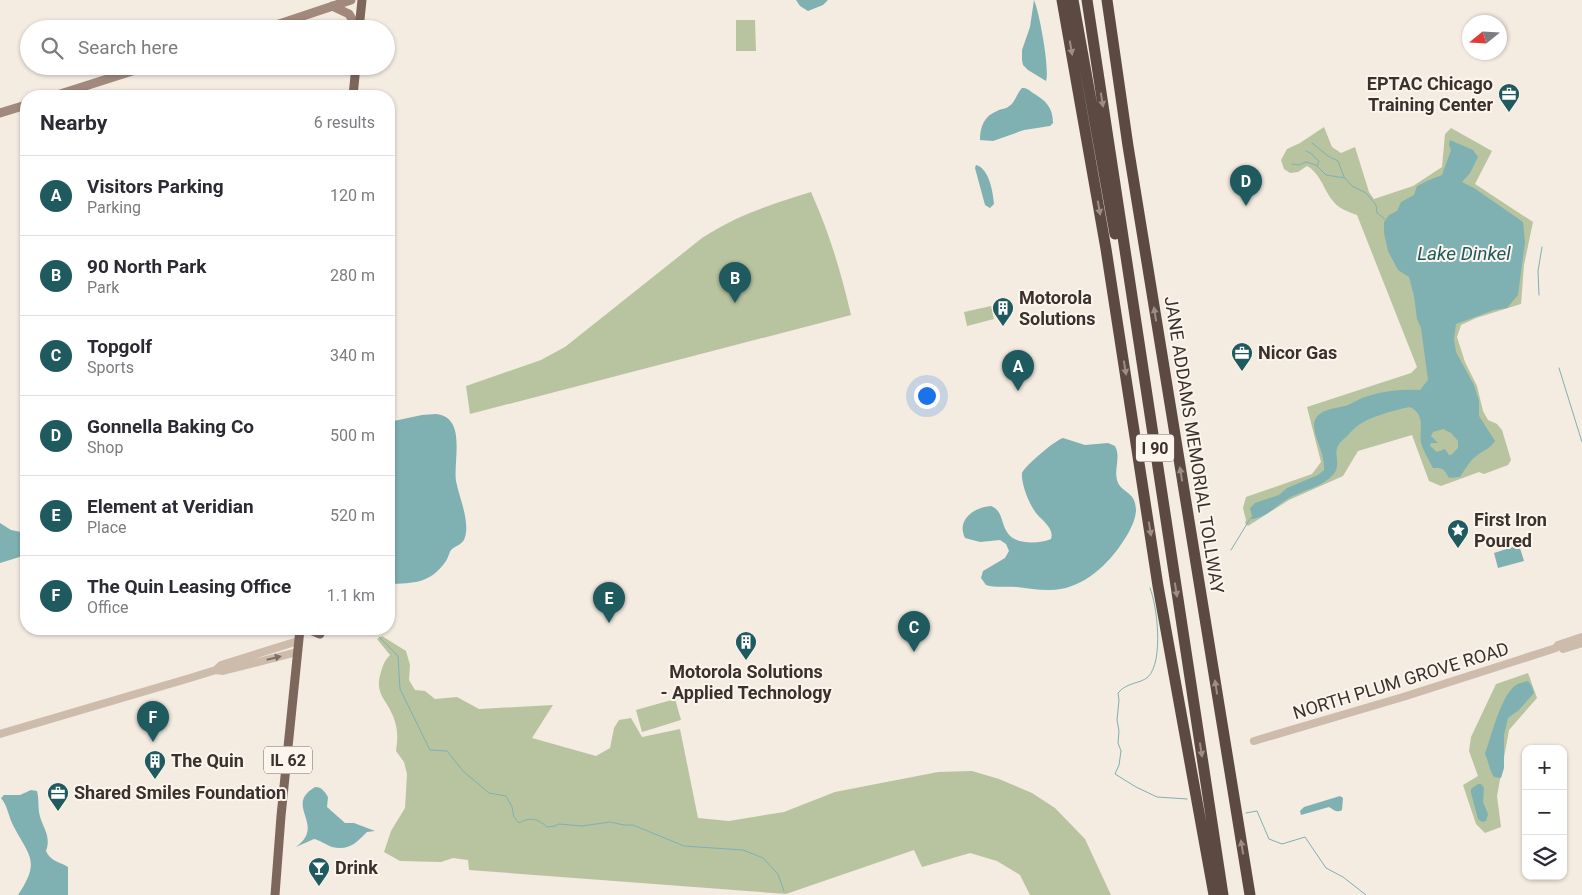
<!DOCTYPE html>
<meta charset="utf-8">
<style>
:root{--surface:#fff;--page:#f7f7f7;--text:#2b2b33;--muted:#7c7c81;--line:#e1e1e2;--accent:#1f5a5e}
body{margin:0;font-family:Roboto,sans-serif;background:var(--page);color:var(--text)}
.controls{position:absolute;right:15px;bottom:15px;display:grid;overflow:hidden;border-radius:10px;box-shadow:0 1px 4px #0004}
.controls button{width:45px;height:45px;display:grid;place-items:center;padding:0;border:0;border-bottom:1px solid var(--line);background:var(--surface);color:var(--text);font:25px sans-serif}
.compass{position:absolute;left:1462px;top:15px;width:45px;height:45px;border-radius:50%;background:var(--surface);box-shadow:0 1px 4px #0004;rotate:252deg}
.you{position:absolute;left:926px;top:395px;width:18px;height:18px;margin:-12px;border:4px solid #fff;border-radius:50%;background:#1a73e8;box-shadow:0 0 0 8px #1a73e833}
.badge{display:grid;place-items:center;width:32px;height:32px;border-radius:50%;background:var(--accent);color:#fff;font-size:16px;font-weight:700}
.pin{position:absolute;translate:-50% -41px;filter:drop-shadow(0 1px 2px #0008)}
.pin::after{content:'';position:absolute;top:26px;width:18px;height:15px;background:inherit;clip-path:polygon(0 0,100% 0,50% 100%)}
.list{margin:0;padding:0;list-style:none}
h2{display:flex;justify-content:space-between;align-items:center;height:65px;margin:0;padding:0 20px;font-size:21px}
h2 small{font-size:16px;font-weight:400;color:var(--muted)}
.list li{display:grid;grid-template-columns:32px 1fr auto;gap:15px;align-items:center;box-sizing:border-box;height:80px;padding:0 20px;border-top:1px solid var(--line)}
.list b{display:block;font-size:19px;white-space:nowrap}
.list p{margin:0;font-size:16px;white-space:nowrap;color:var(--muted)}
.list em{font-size:16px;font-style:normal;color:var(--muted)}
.icon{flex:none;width:28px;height:28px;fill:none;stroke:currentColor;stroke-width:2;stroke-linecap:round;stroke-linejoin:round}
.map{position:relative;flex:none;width:1582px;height:895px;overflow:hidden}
.search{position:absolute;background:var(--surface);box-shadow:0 1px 4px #0004;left:20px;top:20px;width:375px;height:55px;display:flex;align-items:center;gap:12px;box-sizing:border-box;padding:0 18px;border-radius:28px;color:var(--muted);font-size:19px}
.panel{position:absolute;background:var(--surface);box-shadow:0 1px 4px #0004;left:20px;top:90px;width:375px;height:545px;border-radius:20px}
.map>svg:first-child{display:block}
.green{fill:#b8c4a0}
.water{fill:#7fb0b2;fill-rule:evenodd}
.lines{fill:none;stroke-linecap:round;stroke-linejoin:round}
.stream{stroke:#7fb0b2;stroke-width:1}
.tertiary{stroke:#cdbbac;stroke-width:8}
.secondary{stroke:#a18a7d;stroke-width:9}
.primary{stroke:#7d675c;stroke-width:9}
.motorway{stroke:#5c4a42;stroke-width:11}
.oneway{fill:#9c8e87}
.oneway2{fill:#7d6f65}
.labels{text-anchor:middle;stroke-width:4;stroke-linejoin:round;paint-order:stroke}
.shield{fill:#fbf5ee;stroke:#756b66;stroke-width:1}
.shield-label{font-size:16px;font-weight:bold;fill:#3b302b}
.poi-label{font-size:18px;font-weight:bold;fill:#3b302b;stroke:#fbf5ee;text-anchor:start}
.street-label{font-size:18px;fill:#3b302b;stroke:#fbf5ee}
.water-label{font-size:19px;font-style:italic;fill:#1f5a5e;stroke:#fbf5ee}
</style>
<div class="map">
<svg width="1582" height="895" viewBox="0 0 1582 895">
<rect width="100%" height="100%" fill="#f4ebe1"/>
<path class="green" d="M736,20h19l1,31h-20z
M1324,127l8,20 9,6 14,-6 14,45 5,7 39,-13 29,-19 3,-33 6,-6 41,23 -17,33 58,38 -9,43 -3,39 -45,14 -15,7 -4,12 8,25 12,24 6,25 5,9 9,4 5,6 9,30 -3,5 -24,9 -5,-2 -38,14 -12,-5 -17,-46 -54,16 -15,25 -54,24 -41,26 -3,-3 1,-3 -3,-12 3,-11 66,-23 9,-12 -14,-55 104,-34 6,-6 -60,-152c-9,-3 -19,-7 -24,-14 -10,-12 -12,-27 -26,-35l-9,6 -8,1 -6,-4 -3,-9 6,-11 13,-6z
M811,192c18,40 30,80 40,123l-381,99 -4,-28 75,-26 24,-13 137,-109c37,-24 68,-33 109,-46z
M991,306l3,13 -27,7 -3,-14z
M382,636l24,15 4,14 -1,15 6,10 10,1 10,8 22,-2 22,12 74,-4 -21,33 64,18 14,-8 4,-20 5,-8 12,-2 11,19 38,-8 18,89 31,3 55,-9 51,-20 103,-20 34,-1 27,8 33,14 23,15 30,31 26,56h-81l-10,-20 -23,-14 -27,-8 -48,14 -8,-17 -128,44 -317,-24 -1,-10 -15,-2 -12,4 -41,-1 -16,-9 7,-21 14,-23 2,-34 -3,-12 -8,-11c2,-12 2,-23 -3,-35 -7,-18 -19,-22 -12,-44 2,-7 4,-12 9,-17l-13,-16z
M1528,673l9,25 -28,32 -12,66 4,31 -16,6 -9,-9 -13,-39 15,-9 -9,-25 2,-14 25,-53z
M675,699l6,21 -39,12 -6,-22z"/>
<path class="water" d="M796,0h32l-5,5 -15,6 -8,-5z
M1034,0c5,11 16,69 12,81l-18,-11 -5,-5 -1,-5v-10l8,-23z
M1022,88c5,0 7,2 11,5 12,7 20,14 20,30l-3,3 -26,4 -31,11 -13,-1c0,-13 4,-24 17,-29 3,-2 8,-2 11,-4 7,-4 9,-14 14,-19z
M1450,140l23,10 5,7 -8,16 -8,9 12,6 49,34 2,20 -7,53 -11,13 -13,2 -38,14 -2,15 2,13 18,33 5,16v15l16,25c-5,8 -13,10 -20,16 -6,5 -10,12 -15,20l-11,1c-5,-9 -5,-10 -16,-10 -4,-7 -8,-15 -11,-22 -5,-13 6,-30 -12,-39 -15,3 -42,10 -54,20 -3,2 -5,5 -8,8 -3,3 -8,7 -10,11 -5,8 4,19 -5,29 -11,12 -29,15 -44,23 -13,7 -23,21 -39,21l2,-3 -2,-8 5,-5 24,-8 8,-7 31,-13 6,-5c1,-17 -10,-32 -10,-45 1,-17 23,-16 34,-20 5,-2 9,-5 14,-7 20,-7 37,-9 58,-8l8,-10 -7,-52 -4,-9 -3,-23 -5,-19 -11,-7 -10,-19 -4,-18v-11l5,-7 8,-4 4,-9 13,-7 3,-9 10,-5 15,-6 9,-25 -2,-5zM1443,429l8,4 7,8v7l-7,7h-2l-4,-6 -8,3 -7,-6 1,-3h7l-7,-7 2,-4z
M976,165c13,3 17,27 18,39l-4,4 -5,-3 -10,-37z
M436,414c31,3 17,47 20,67 3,16 14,40 9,56 -2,8 -9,8 -14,13 -2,3 -3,8 -5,11 -16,23 -32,22 -57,23v-162l33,-7z
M1063,438l22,7 23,-2 7,3c6,11 -1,22 2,34 4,14 19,10 19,31 -1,12 -9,25 -16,35 -16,23 -42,45 -72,44 -10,0 -21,-2 -31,-3 -10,-1 -21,1 -31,-2l-5,-7 2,-7 22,-13 4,-7 -3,-7 -6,-4 -20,2 -15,-4c-9,-18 9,-31 26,-32 12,5 10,17 16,26 7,13 32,12 44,7 4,-12 -12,-20 -17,-29 -6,-9 -13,-27 -12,-37 4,-8 32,-32 41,-35z
M0,523l11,7 15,3v22l-26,8z
M1519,545l5,16 -26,7 -4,-15z
M1528,681l3,4 3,8 -15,17 -11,8 -4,17v33l-3,10 -7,-1c-5,-7 -5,-15 -9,-23 6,-17 16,-59 31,-69 3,-2 9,-3 12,-4z
M1478,784h3l3,4 -1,14 5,12 -2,7 -4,1 -4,-3 -7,-26v-4z
M315,787c7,0 10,5 13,10l-1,10 18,16h9l21,8 -8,1c-11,11 -18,19 -35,15 -6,-2 -12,-7 -18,-8l-18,8c31,-23 -13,-41 19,-60z
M31,790l6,1c2,7 1,14 2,21 2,14 13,23 7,39 4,10 14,11 22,16v28h-50c24,-36 10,-39 -6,-72 -4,-9 -5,-18 -11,-25l3,-3h16z
M1340,796l3,2 -1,12c-5,3 -8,0 -13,-3l-28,8 -1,-4 4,-4z"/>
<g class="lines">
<path class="stream" d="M1312,143l16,13 10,5 6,16
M1306,151l6,3 2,3 5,4 -2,5
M1292,164l7,1 7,-3 10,3 10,10 19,3 7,8 14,7 10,12 1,8 8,6
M1539,295l-1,-24 4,-24
M1559,368l23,74
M1231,550l19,-31
M1212,564l3,-2
M1150,588c7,17 14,73 -2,89 -8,7 -21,5 -30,16l1,7 -2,20 2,11 -1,12 3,8 -2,14 -4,9 21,13 21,10 30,2
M379,637l19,19 2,33 30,61 17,1 16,20 26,22 17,3 6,11 2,10 5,6c11,-6 18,-5 28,4l8,-1 4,-2 23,2 28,-4 14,3h9l51,21 59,4 20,8 15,16 6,17
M1246,813l11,-2 12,28 13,5 23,-7 21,31 17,9 23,18"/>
<path class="tertiary" d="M1563,649l19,-6
M216,670l7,1 74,-19
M0,734l190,-56 26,-8 5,-5 77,-24
M1254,741l149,-44 153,-49 2,-3 24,-8"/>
<path class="secondary" d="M332,6l17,8 9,15
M264,29l87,-29
M54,96l94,-30
M0,113l26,-8"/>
<path class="primary" d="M359,29l3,-29
M353,96l3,-30
M308,629l12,5
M275,895l6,-79 19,-187"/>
<path class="motorway" d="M1062,0l44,249 52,337 56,309
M1073,0l42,234
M1087,0l136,895
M1107,0l21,146 122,749"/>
</g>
<defs><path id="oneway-solid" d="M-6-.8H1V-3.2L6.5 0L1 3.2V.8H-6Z" transform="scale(1.25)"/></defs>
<g class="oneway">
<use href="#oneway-solid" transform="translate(1071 48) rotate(80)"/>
<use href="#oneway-solid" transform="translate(1102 100) rotate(81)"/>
<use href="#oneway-solid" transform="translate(1099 208) rotate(80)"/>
<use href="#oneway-solid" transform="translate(1155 314) rotate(-99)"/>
<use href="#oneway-solid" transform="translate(1125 368) rotate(81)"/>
<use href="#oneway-solid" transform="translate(1181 474) rotate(-99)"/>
<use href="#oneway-solid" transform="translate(1150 529) rotate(81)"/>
<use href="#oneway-solid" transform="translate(1176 590) rotate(81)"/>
<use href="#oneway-solid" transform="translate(1216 687) rotate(-99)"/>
<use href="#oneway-solid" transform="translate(1201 750) rotate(81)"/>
<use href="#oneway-solid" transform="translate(1242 847) rotate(-99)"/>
</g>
<use class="oneway2" href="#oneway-solid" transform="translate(274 658) rotate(-14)"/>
<defs>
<g id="office-pin" transform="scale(1.125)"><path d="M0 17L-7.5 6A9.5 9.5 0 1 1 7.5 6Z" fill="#1f5a5e" stroke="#fbf5ee"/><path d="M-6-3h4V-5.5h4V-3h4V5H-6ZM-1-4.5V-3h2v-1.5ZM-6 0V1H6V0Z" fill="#fff"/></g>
<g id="building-pin" transform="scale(1.125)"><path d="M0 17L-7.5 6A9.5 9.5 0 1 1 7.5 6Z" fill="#1f5a5e" stroke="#fbf5ee"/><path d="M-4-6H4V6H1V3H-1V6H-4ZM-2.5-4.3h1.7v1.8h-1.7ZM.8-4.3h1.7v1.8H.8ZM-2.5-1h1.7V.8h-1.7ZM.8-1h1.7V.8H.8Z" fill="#fff"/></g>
<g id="sight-pin" transform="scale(1.125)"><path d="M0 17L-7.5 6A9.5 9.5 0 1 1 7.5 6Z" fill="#1f5a5e" stroke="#fbf5ee"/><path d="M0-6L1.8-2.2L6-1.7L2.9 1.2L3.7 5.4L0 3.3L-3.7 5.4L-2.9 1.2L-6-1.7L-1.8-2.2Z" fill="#fff"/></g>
<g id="bar-pin" transform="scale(1.125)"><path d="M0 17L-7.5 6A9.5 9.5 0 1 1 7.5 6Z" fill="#1f5a5e" stroke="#fbf5ee"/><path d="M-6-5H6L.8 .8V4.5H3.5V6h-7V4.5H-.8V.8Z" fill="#fff"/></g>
</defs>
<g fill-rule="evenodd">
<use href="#office-pin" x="1509" y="94"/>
<use href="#building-pin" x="1003" y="308"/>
<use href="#office-pin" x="1242" y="353"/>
<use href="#sight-pin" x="1458" y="530"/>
<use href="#building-pin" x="746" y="642"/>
<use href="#building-pin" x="155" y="761"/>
<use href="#office-pin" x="58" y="793"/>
<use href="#bar-pin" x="319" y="868"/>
</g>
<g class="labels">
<g class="shield">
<rect x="1136" y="434.5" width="38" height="27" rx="4"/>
<rect x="264" y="746.5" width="48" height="27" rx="4"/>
</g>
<g class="shield-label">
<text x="1155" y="454">I 90</text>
<text x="288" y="766">IL 62</text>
</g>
<g class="poi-label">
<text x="1493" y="90" text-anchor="end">EPTAC Chicago<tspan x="1493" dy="21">Training Center</tspan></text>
<text x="1019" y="304">Motorola<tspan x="1019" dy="21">Solutions</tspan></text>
<text x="1258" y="359">Nicor Gas</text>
<text x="1474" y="526">First Iron<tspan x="1474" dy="21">Poured</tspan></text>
<text x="746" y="678" text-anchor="middle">Motorola Solutions<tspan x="746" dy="21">- Applied Technology</tspan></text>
<text x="171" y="767">The Quin</text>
<text x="74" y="799">Shared Smiles Foundation</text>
<text x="335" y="874">Drink</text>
</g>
<g class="street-label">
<text transform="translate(1194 445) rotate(81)" y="6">JANE ADDAMS MEMORIAL TOLLWAY</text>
<text transform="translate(1401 681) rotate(-17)" y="6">NORTH PLUM GROVE ROAD</text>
</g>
<g class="water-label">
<text x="1464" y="260">Lake Dinkel</text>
</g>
</g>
</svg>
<div class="controls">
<button>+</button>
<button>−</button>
<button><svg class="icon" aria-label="layers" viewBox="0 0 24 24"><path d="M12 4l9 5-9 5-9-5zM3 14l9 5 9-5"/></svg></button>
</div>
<svg class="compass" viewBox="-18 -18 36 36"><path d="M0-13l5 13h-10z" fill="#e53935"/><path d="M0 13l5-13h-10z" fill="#7c7c81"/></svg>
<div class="you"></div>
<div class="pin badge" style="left:1018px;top:391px">A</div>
<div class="pin badge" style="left:735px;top:303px">B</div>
<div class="pin badge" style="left:914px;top:652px">C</div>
<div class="pin badge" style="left:1246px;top:206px">D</div>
<div class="pin badge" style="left:609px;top:623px">E</div>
<div class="pin badge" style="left:153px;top:742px">F</div>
<div class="search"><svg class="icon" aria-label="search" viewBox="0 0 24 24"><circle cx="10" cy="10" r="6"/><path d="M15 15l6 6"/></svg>Search here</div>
<section class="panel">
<h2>Nearby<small>6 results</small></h2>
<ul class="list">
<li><span class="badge">A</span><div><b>Visitors Parking</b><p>Parking</p></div><em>120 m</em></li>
<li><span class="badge">B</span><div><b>90 North Park</b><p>Park</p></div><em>280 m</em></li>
<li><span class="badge">C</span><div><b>Topgolf</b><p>Sports</p></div><em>340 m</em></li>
<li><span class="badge">D</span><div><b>Gonnella Baking Co</b><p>Shop</p></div><em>500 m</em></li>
<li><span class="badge">E</span><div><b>Element at Veridian</b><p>Place</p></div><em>520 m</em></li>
<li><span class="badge">F</span><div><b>The Quin Leasing Office</b><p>Office</p></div><em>1.1 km</em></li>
</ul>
</section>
</div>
